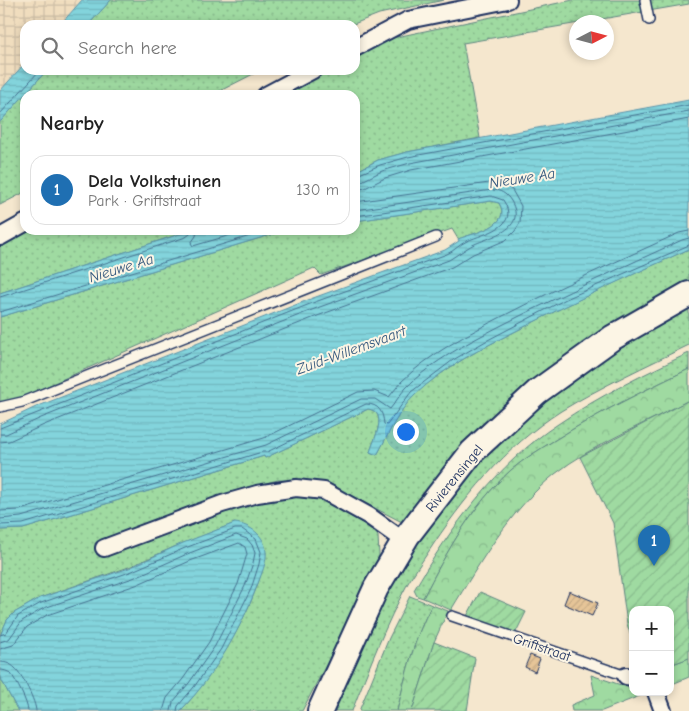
<!DOCTYPE html>
<meta charset="utf-8">
<style>
:root{--surface:#fff;--page:#f2f2f2;--text:#222;--muted:#767676;--line:#e0e0e0;--accent:#1f6fb2}
body{margin:0;font-family:"Comic Neue",sans-serif;background:var(--page);color:var(--text)}
.controls{position:absolute;right:15px;bottom:15px;display:grid;overflow:hidden;border-radius:10px;box-shadow:0 2px 8px #0003}
.controls button{width:45px;height:45px;display:grid;place-items:center;padding:0;border:0;border-bottom:1px solid var(--line);background:var(--surface);color:var(--text);font:25px sans-serif}
.compass{position:absolute;left:569px;top:15px;width:45px;height:45px;border-radius:50%;background:var(--surface);box-shadow:0 2px 8px #0003;rotate:84deg}
.you{position:absolute;left:405px;top:431px;width:18px;height:18px;margin:-12px;border:4px solid #fff;border-radius:50%;background:#1a73e8;box-shadow:0 0 0 8px #1a73e833}
.badge{display:grid;place-items:center;width:32px;height:32px;border-radius:50%;background:var(--accent);color:#fff;font-size:16px;font-weight:700}
.pin{position:absolute;translate:-50% -41px;filter:drop-shadow(0 1px 2px #0008)}
.pin::after{content:'';position:absolute;top:26px;width:18px;height:15px;background:inherit;clip-path:polygon(0 0,100% 0,50% 100%)}
.list{margin:0;padding:0;list-style:none}
h2{display:flex;justify-content:space-between;align-items:center;height:65px;margin:0;padding:0 20px;font-size:21px}
h2 small{font-size:16px;font-weight:400;color:var(--muted)}
.list li{display:grid;grid-template-columns:32px 1fr auto;gap:15px;align-items:center;box-sizing:border-box;height:70px;margin:0 10px 10px;padding:0 10px;border:1px solid var(--line);border-radius:15px}
.list b{display:block;font-size:19px;white-space:nowrap}
.list p{margin:0;font-size:16px;white-space:nowrap;color:var(--muted)}
.list em{font-size:16px;font-style:normal;color:var(--muted)}
.icon{flex:none;width:28px;height:28px;fill:none;stroke:currentColor;stroke-width:2;stroke-linecap:round;stroke-linejoin:round}
.map{position:relative;flex:none;width:689px;height:711px;overflow:hidden}
.search{position:absolute;background:var(--surface);box-shadow:0 2px 8px #0003;left:20px;top:20px;width:340px;height:55px;display:flex;align-items:center;gap:12px;box-sizing:border-box;padding:0 18px;border-radius:15px;color:var(--muted);font-size:19px}
.panel{position:absolute;background:var(--surface);box-shadow:0 2px 8px #0003;left:20px;top:90px;width:340px;height:145px;border-radius:15px}
.map>svg:first-child{display:block}
.industrial{fill:url(#industrial-grid)}
.grass{fill:url(#grass-dots);stroke:#5d8480}
.forest{fill:url(#forest-crowns);stroke:#5d8480}
.garden{fill:url(#garden-furrows);stroke:#5d8480}
.water{fill:url(#water-rules);stroke:#5992aa}
.lines{fill:none;stroke-linecap:round;stroke-linejoin:round}
.shore{stroke:#457190;stroke-width:1}
.building{fill:url(#building-hatch);stroke:#1b2f5e}
.service-casing{stroke:#1b2f5e;stroke-width:12}
.minor-casing{stroke:#1b2f5e;stroke-width:20}
.secondary-casing{stroke:#1b2f5e;stroke-width:28}
.service{stroke:#fcf5e5;stroke-width:9}
.minor{stroke:#fcf5e5;stroke-width:16}
.secondary{stroke:#fcf5e5;stroke-width:24}
.labels{text-anchor:middle;stroke-width:4;stroke-linejoin:round;paint-order:stroke}
.street-label{font-size:14px;fill:#1b2f5e;stroke:#fcf5e5}
.water-label{font-size:15px;font-style:italic;fill:#35587e;stroke:#fcf5e5}
</style>
<div class="map">
<svg width="689" height="711" viewBox="0 0 689 711">
<defs>
<pattern id="industrial-grid" width="8" height="8" patternUnits="userSpaceOnUse" patternTransform="scale(1.25)"><rect width="8" height="8" fill="#f0ddbe"/><path d="M0 4h8M4 0v8" fill="none" stroke="#cdbea6"/></pattern>
<pattern id="grass-dots" width="8" height="8" patternUnits="userSpaceOnUse" patternTransform="scale(1.25)"><rect width="8" height="8" fill="#9fdaa1"/><path d="M2 2h.1M6 6h.1" fill="none" stroke="#88bb8d" stroke-width="1.8" stroke-linecap="round"/></pattern>
<pattern id="forest-crowns" width="20" height="18" patternUnits="userSpaceOnUse" patternTransform="scale(1.25)"><rect width="20" height="18" fill="#9fdaa1"/><path d="M2 6a3 3 0 1 1 6 0M12 15a3 3 0 1 1 6 0" fill="none" stroke="#88bb8d"/></pattern>
<pattern id="garden-furrows" width="10" height="10" patternUnits="userSpaceOnUse" patternTransform="scale(1.25)"><rect width="10" height="10" fill="#9fdaa1"/><path d="M-1 1l2-2M0 10L10 0M9 11l2-2" fill="none" stroke="#88bb8d"/></pattern>
<pattern id="water-rules" width="6" height="5" patternUnits="userSpaceOnUse" patternTransform="scale(1.25)"><rect width="6" height="5" fill="#83d4dc"/><path d="M0 2.5h6" fill="none" stroke="#71b6bf"/></pattern>
<pattern id="building-hatch" width="6" height="6" patternUnits="userSpaceOnUse" patternTransform="scale(1.25)"><rect width="6" height="6" fill="#e6c598"/><path d="M-1 1l2-2M0 6l6-6M5 7l2-2" fill="none" stroke="#c5aa85"/></pattern>
</defs>
<rect width="100%" height="100%" fill="#f5e7ce"/>
<filter id="ink" filterUnits="userSpaceOnUse"><feTurbulence type="fractalNoise" baseFrequency=".02" numOctaves="2"/><feDisplacementMap in="SourceGraphic" scale="10" xChannelSelector="R" yChannelSelector="G"/><feConvolveMatrix kernelMatrix="1 2 1 2 8 2 1 2 1" color-interpolation-filters="sRGB"/></filter>
<g filter="url(#ink)">
<path class="industrial" d="M0,0h82l-22,25h-35v40l-25,29z"/>
<path class="grass" d="M111,0h333l-65,14 -28,11h-263z
M573,0h116v4l-226,39 17,95 -73,14 -29,8 -23,12v-77h-80l49,-25h31v-16l27,-14z
M47,70h214l-49,25h-187v97l-25,13v-83z
M491,201l8,2c14,23 -25,30 -41,36l-6,-10 -131,46 -7,-7 -296,131 -18,4v-86l280,-85 15,-2h60v-9z
M25,230h167l-192,63v-55z
M689,249v36l-67,38 -220,199 -78,-40 -46,-2 -33,8 -128,50 -22,5 4,14 82,-28 73,-28 45,-7 24,6 48,28 7,8 1,19 -4,16 -73,140h-122c35,-35 79,-110 86,-159l-31,-29 -61,24 -45,20 -89,31 -26,15 -7,7 -7,16v-106l23,-1 241,-73 1,2 103,-49c21,3 6,30 2,43l7,3c11,-20 22,-45 38,-61 30,-27 67,-46 103,-64 56,-29 113,-55 171,-81z
M689,305v40c-43,21 -87,41 -128,66 -55,35 -99,89 -134,143 -6,9 -13,19 -19,29 -22,41 -39,84 -56,128h-26l81,-159 58,-77 34,-35 85,-73z
M689,353v16c-46,22 -91,44 -134,71 -15,9 -31,19 -44,30 -39,36 -64,81 -88,128l-6,-2 -3,-6c36,-62 84,-127 144,-166 41,-28 86,-50 131,-71z
M410,596l22,9c-18,32 -26,70 -35,106h-38l30,-73z
M0,673l2,8 16,30h-18z"/>
<path class="forest" d="M689,369v31c-43,24 -96,44 -134,74 -45,36 -74,87 -104,136l-28,-12c24,-47 49,-92 88,-128 13,-11 29,-21 44,-30 43,-27 88,-49 134,-71z
M432,605l16,6 -14,31 -22,69h-15c9,-36 17,-74 35,-106z
M689,658v19l-19,8v-20z
M591,675l42,14v3l14,1 -45,18h-30l-1,-6 24,-10z"/>
<path class="garden" d="M689,400v258l-19,7v-55h-37v33l-6,-19 -14,-101 -33,-66z
M480,592l46,20 -11,22 -48,-18z
M434,642l41,16 -8,53h-55z"/>
<path class="water" d="M82,0h29l-23,25h-28z
M25,63v7h22l-47,52v-31z
M689,100v149c-57,26 -115,52 -171,81 -36,18 -74,37 -103,65 -17,16 -27,40 -38,60l-7,-3c4,-13 19,-40 -2,-43l-103,49 -1,-2 -241,73 -23,1v-106l36,-17 277,-109 132,-48 14,-9 -1,-2c16,-6 55,-13 41,-36l-8,-2 -136,20v-49l23,-12 29,-8z
M192,230h103l-15,2 -280,85v-24z
M235,523c15,2 30,12 31,29 1,8 -3,18 -6,26 -17,47 -44,97 -80,133h-162l-16,-30 -2,-8v-37l7,-16 7,-7 26,-15 89,-30 54,-25z"/>
<g class="lines">
<path class="shore" d="M0,114l40,-44
M355,176l25,-11 28,-8 281,-52
M355,182l7,-1 20,-10 28,-8 279,-52
M355,190l10,-2 20,-10 26,-8 278,-51
M197,230l-1,6 -5,7 2,3 55,-16
M0,297l186,-60 4,-3v-4
M0,312l270,-82
M0,428l315,-126 132,-48c7,-3 13,-10 20,-13 18,-8 54,-14 36,-41l-12,-4 -136,20
M0,434h6l35,-16 276,-110 132,-48c7,-4 13,-9 20,-13 16,-10 60,-15 42,-46 -5,-8 -11,-11 -19,-11l-137,20
M0,442l9,-1 35,-16 276,-110 132,-48 21,-13 33,-14 9,-9 5,-8 1,-17 -9,-16 -9,-6 -7,-2 -141,20
M0,511l20,-1 244,-72 94,-46 16,-1 15,6c4,-5 8,-10 12,-15 28,-28 67,-48 102,-66 58,-30 117,-56 176,-83l10,-2
M0,519l21,-2 245,-72 95,-46h14l15,10c6,-7 10,-15 16,-21 24,-26 67,-48 98,-64 59,-30 119,-57 178,-84l7,-2
M0,525l23,-1 239,-72h5l99,-48c13,0 17,8 18,20l3,1 24,-33 42,-32 33,-19 80,-42 123,-54
M0,635l6,-2 12,-17 23,-13 89,-31 55,-24 50,-19h7l14,10 5,13 -2,12 -8,25 -30,60 -27,38 -16,19 -1,5
M0,642l9,-3 13,-18 22,-13 89,-30 54,-24 49,-19 11,4 5,6 3,8 -2,10 -8,23 -30,60 -26,37 -16,19 -2,9
M0,649l13,-4 14,-18 20,-12 89,-30 54,-24 49,-18 6,4 2,7 -9,30 -29,58 -26,37 -16,19 -4,13
M0,662c6,0 11,2 15,6 7,6 21,34 21,43
M0,670c4,0 8,1 11,4 5,6 17,29 17,37"/>
</g>
<path class="building" d="M569,591l29,12 -6,13 -28,-12z
M530,655l10,4 -5,13 -10,-5z"/>
<g class="lines">
<g class="service-casing">
<path id="service" d="M645,0l4,20
M0,407l22,-5 414,-165
M452,616l174,60"/>
</g>
<g class="minor-casing">
<path id="minor" d="M355,48l53,-28 100,-20
M266,95l47,-25
M0,237l25,-14
M104,548l118,-44 35,-10 39,-6 28,3 45,25 35,25
M626,676l7,1
M656,692l7,19"/>
</g>
<g class="secondary-casing">
<path id="secondary" d="M320,711l56,-123 31,-52 65,-84 65,-60 75,-54 77,-44"/>
</g>
<use href="#service" class="service"/>
<use href="#minor" class="minor"/>
<use href="#secondary" class="secondary"/>
</g>
</g>
<g class="labels">
<g class="street-label">
<text transform="translate(454 478) rotate(-51)" y="5">Rivierensingel</text>
<text transform="translate(542 647) rotate(19)" y="5">Griftstraat</text>
</g>
<g class="water-label">
<text transform="translate(522 178) rotate(-9)" y="5">Nieuwe Aa</text>
<text transform="translate(121 268) rotate(-17)" y="5">Nieuwe Aa</text>
<text transform="translate(351 350) rotate(-20)" y="5">Zuid-Willemsvaart</text>
</g>
</g>
</svg>
<div class="controls">
<button>+</button>
<button>−</button>
</div>
<svg class="compass" viewBox="-18 -18 36 36"><path d="M0-13l5 13h-10z" fill="#e53935"/><path d="M0 13l5-13h-10z" fill="#767676"/></svg>
<div class="you"></div>
<div class="pin badge" style="left:654px;top:566px">1</div>
<div class="search"><svg class="icon" aria-label="search" viewBox="0 0 24 24"><circle cx="10" cy="10" r="6"/><path d="M15 15l6 6"/></svg>Search here</div>
<section class="panel">
<h2>Nearby<small></small></h2>
<ul class="list">
<li><span class="badge">1</span><div><b>Dela Volkstuinen</b><p>Park · Griftstraat</p></div><em>130 m</em></li>
</ul>
</section>
</div>
